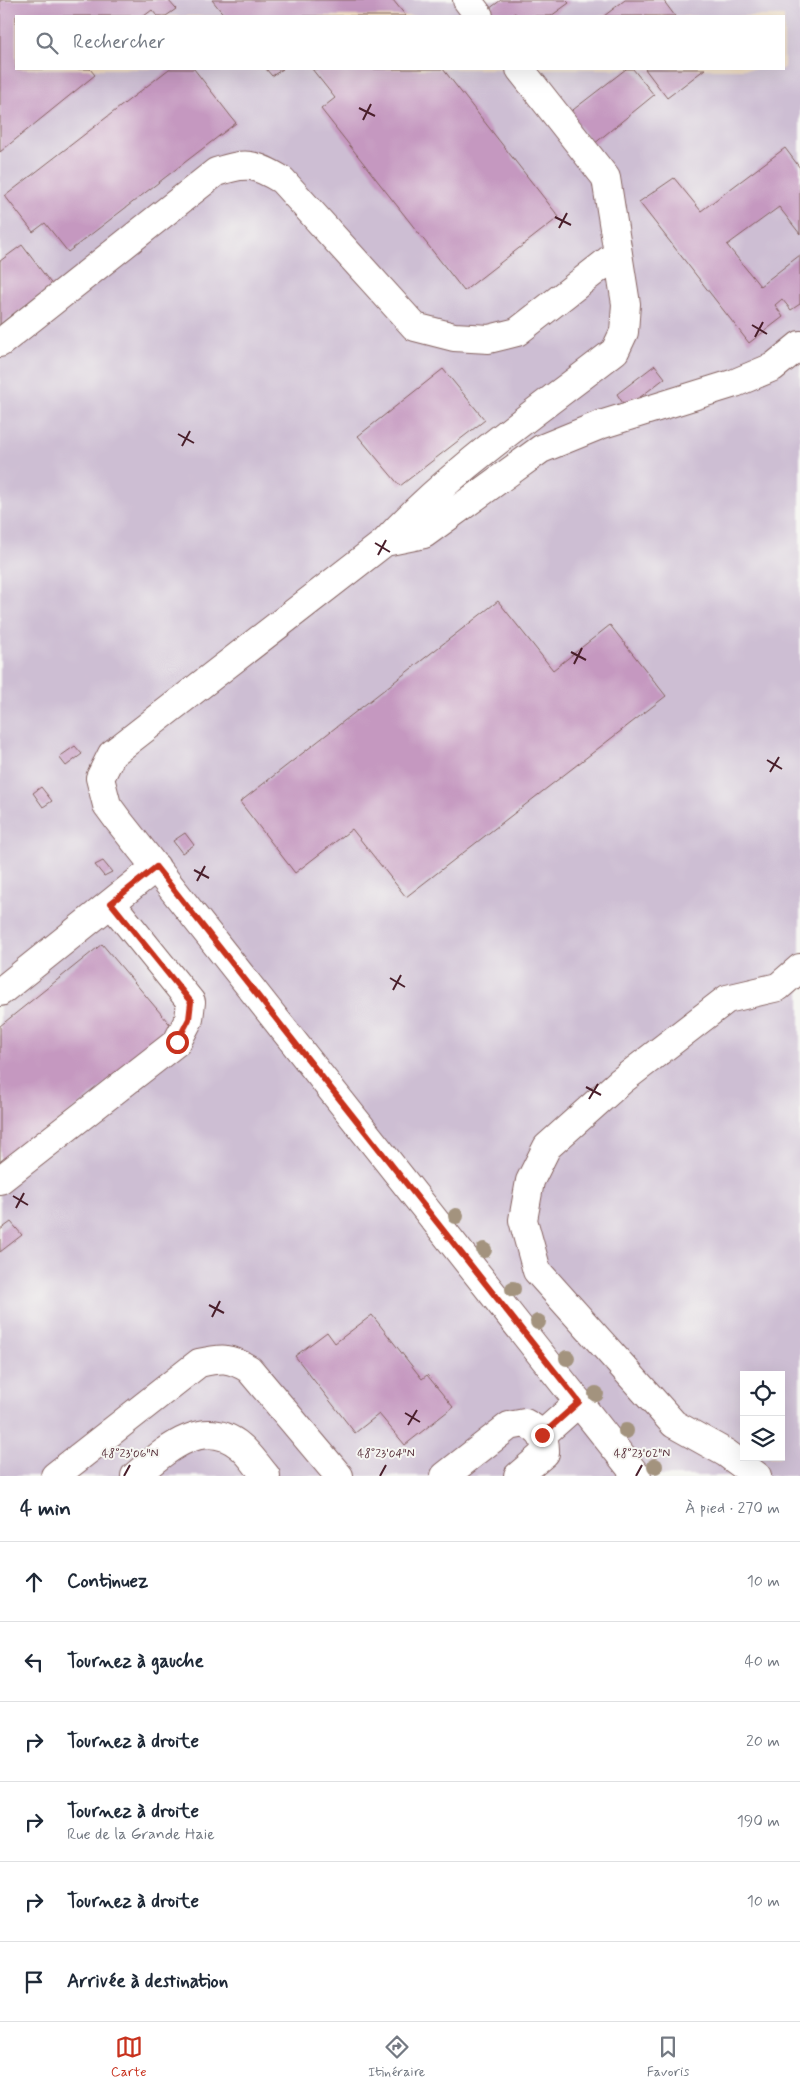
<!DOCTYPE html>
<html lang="fr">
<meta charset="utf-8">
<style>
:root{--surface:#fff;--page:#f6f6f7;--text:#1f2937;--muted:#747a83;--line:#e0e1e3;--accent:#c8321e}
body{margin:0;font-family:Mynerve,sans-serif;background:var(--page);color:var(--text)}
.controls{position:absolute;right:15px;bottom:15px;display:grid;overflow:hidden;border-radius:0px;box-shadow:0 5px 20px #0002}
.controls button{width:45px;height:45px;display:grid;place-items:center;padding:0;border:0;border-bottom:1px solid var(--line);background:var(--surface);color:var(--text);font:25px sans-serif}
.stop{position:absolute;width:15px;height:15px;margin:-11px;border:4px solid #c8321e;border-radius:50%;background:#fff}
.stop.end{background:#c8321e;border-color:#fff;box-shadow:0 1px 5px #0008}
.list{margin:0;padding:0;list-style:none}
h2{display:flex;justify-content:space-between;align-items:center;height:65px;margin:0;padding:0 20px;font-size:21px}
h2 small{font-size:16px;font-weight:400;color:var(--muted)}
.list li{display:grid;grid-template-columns:32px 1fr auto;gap:15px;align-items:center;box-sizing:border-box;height:80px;padding:0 20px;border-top:1px solid var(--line)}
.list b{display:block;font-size:19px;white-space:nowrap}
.list p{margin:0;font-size:16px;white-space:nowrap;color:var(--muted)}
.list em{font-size:16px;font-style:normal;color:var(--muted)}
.icon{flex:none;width:28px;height:28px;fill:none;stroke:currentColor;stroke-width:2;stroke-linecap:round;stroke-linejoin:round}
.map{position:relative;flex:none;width:800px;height:1476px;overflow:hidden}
.search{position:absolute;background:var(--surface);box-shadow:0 5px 20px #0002;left:15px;right:15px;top:15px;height:55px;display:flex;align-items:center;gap:12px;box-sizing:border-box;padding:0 18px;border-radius:0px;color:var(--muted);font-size:19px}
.sheet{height:545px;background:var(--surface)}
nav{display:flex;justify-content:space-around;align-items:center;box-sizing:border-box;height:70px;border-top:1px solid var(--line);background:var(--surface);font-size:14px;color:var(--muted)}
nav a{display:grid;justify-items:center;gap:2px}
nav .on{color:var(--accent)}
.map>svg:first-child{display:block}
.industrial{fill:#cdbed3;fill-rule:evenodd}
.building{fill:#c598c0}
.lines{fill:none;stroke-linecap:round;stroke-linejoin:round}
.minor-casing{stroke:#856260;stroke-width:30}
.minor{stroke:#fff;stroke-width:28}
.tree{fill:#a3937e}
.route{stroke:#c8321e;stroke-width:6}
.ticks{fill:none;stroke:#4a1f2b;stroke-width:2}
.ticks-label{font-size:12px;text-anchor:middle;fill:#4a1f2b;stroke:#f6f6f2;stroke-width:4;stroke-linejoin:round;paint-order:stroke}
</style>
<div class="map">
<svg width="800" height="1476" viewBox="0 0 800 1476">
<rect width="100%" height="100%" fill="#f6f6f2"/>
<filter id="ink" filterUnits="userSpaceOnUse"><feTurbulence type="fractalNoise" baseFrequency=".02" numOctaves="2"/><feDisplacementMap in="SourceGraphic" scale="10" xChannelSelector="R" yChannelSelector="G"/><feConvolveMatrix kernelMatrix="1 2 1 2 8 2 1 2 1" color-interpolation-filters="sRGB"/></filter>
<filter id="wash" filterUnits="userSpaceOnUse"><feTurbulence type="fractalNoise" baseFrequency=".0096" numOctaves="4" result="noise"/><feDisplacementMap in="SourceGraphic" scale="20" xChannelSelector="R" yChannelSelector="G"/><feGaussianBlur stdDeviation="1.12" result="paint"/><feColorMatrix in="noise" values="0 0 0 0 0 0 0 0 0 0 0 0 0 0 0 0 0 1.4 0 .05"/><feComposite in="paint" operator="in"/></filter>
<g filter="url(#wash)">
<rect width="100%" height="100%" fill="#f2ddc1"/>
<path class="industrial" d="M0,0h800v1476h-800zM16,16h768v53h-768zM744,1375h37v82h-37z"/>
<g id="blocks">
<path class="building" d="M0,0h168l8,9 -10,7h-9l-5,-6 -8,6h-128v53h74l5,6 -95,77z
M212,0h181l13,16h-181z
M501,0h65l3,3 -18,13h-33l-3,-3 -5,3 -29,-1z
M625,0h38l12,16h-71z
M169,69h25l42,54 -168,129 -23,-29 -12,9 -28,-36z
M266,69h17l-11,7z
M312,69h131l116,148 -95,74 -143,-182 14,-11z
M626,69h7l21,26 -60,49 -25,-31z
M645,69h60l-38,29z
M785,148l15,20v66l-21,-27 -52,38 33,41 40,-31v49l-9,6 -9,-11 -7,6 8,12 -34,26 -110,-141 35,-24 27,33z
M22,245l31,41 -53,39v-64z
M655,365l10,13 -39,30 -9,-14z
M443,369l42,51 -85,66 -42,-50z
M498,601l55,69 57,-45 56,71 -260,201 -54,-68 -57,44 -55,-71z
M75,746l7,8 -16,12 -7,-9z
M41,787l11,14 -9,6 -10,-14z
M185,833l9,12 -12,8 -9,-12z
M103,861l9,11 -8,4 -9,-11z
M102,944l71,84 -173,141v-143z
M11,1222l11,13 -22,17v-22z
M372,1315l50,64 5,-4 26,32 -48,38 -26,-31 -24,19 -60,-77 32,-24 8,11z"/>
</g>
</g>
<g filter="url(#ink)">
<use href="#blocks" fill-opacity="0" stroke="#856260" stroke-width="1"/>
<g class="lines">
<g class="minor-casing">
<path id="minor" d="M467,0l12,16
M0,343l216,-171c30,-10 38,-9 66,8l133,147 39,10 35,2 28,-7 101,-79
M385,542c67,-73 152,-130 230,-191l9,-19 2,-28 -20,-126 -86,-109
M0,992l156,-125
M0,1180l177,-138 12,-23 2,-17 -80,-99
M542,1435l37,-33
M55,1476l144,-113c22,-5 30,-6 50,6l90,107
M135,1476c29,-24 67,-61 105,-30 10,8 18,21 26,30
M445,1476l64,-50 16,-3c14,7 21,14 20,30l-27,23
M637,1476l-519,-656 -11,-15 -7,-27 12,-24 273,-212 39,-8 117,-85 59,-24 135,-42 38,-16 27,-22
M757,1476l-31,-23 -52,-29 -137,-153 -14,-51 7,-39 17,-34 74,-66 106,-82 51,-12 22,-19"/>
</g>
<use href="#minor" class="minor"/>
</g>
<g class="tree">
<circle cx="456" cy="1216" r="8"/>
<circle cx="484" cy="1250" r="8"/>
<circle cx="513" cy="1289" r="8"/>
<circle cx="538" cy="1322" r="8"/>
<circle cx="567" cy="1358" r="8"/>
<circle cx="596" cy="1394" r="8"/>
<circle cx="626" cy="1431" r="8"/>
<circle cx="655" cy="1466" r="8"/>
</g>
</g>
<g class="lines" filter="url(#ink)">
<path class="route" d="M177,1042l12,-23 2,-17 -80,-99 45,-36 423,535 -37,33"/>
</g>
<path class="ticks" d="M359,108l16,8M363,120l8,-16M555,217l16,8M559,228l8,-15M752,325l15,9M755,337l8,-15M178,434l16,9M182,446l8,-15M375,543l15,9M378,555l8,-15M571,652l15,8M574,664l8,-16M767,760l15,9M770,772l9,-15M194,870l15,8M197,881l8,-15M390,978l15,9M393,990l8,-15M586,1087l15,8M589,1099l9,-15M13,1196l15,9M16,1208l8,-15M209,1305l15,8M212,1317l8,-16M405,1413l15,9M408,1425l9,-15M124,1476l6,-11M380,1476l6,-11M636,1476l6,-11"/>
<g class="ticks-label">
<text x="130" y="1457">48°23'06"N</text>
<text x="386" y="1457">48°23'04"N</text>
<text x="642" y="1457">48°23'02"N</text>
</g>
</svg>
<div class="controls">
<button><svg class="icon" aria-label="locate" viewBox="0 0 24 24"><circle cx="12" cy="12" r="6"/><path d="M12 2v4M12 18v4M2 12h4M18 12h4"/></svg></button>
<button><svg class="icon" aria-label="layers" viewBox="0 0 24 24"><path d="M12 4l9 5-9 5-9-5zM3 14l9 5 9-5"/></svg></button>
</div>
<div class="stop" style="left:177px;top:1042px"></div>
<div class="stop end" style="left:542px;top:1435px"></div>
<div class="search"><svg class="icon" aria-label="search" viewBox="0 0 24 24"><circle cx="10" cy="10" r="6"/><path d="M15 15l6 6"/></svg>Rechercher</div>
</div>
<section class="sheet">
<h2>4 min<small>À pied · 270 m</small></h2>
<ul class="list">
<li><svg class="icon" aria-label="ahead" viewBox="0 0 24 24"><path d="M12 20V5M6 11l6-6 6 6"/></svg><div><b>Continuez</b></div><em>10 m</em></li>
<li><svg class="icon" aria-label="left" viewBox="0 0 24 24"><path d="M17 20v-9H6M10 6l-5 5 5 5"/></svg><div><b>Tournez à gauche</b></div><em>40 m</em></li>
<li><svg class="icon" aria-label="right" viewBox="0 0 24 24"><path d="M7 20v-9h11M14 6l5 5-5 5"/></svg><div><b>Tournez à droite</b></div><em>20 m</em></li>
<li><svg class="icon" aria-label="right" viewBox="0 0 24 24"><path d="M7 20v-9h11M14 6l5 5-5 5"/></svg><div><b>Tournez à droite</b><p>Rue de la Grande Haie</p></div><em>190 m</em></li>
<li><svg class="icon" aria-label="right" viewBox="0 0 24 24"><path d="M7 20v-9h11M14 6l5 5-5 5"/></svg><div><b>Tournez à droite</b></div><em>10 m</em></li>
<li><svg class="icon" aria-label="arrive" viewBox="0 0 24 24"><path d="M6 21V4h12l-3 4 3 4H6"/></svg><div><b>Arrivée à destination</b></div></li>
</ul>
</section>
<nav>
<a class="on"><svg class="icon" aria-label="map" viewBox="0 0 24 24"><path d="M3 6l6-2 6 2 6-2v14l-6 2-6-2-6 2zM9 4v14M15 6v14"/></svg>Carte</a>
<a><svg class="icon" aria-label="directions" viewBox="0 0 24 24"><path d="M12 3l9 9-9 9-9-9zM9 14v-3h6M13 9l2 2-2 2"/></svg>Itinéraire</a>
<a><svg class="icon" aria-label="saved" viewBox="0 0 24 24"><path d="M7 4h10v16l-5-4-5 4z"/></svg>Favoris</a>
</nav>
